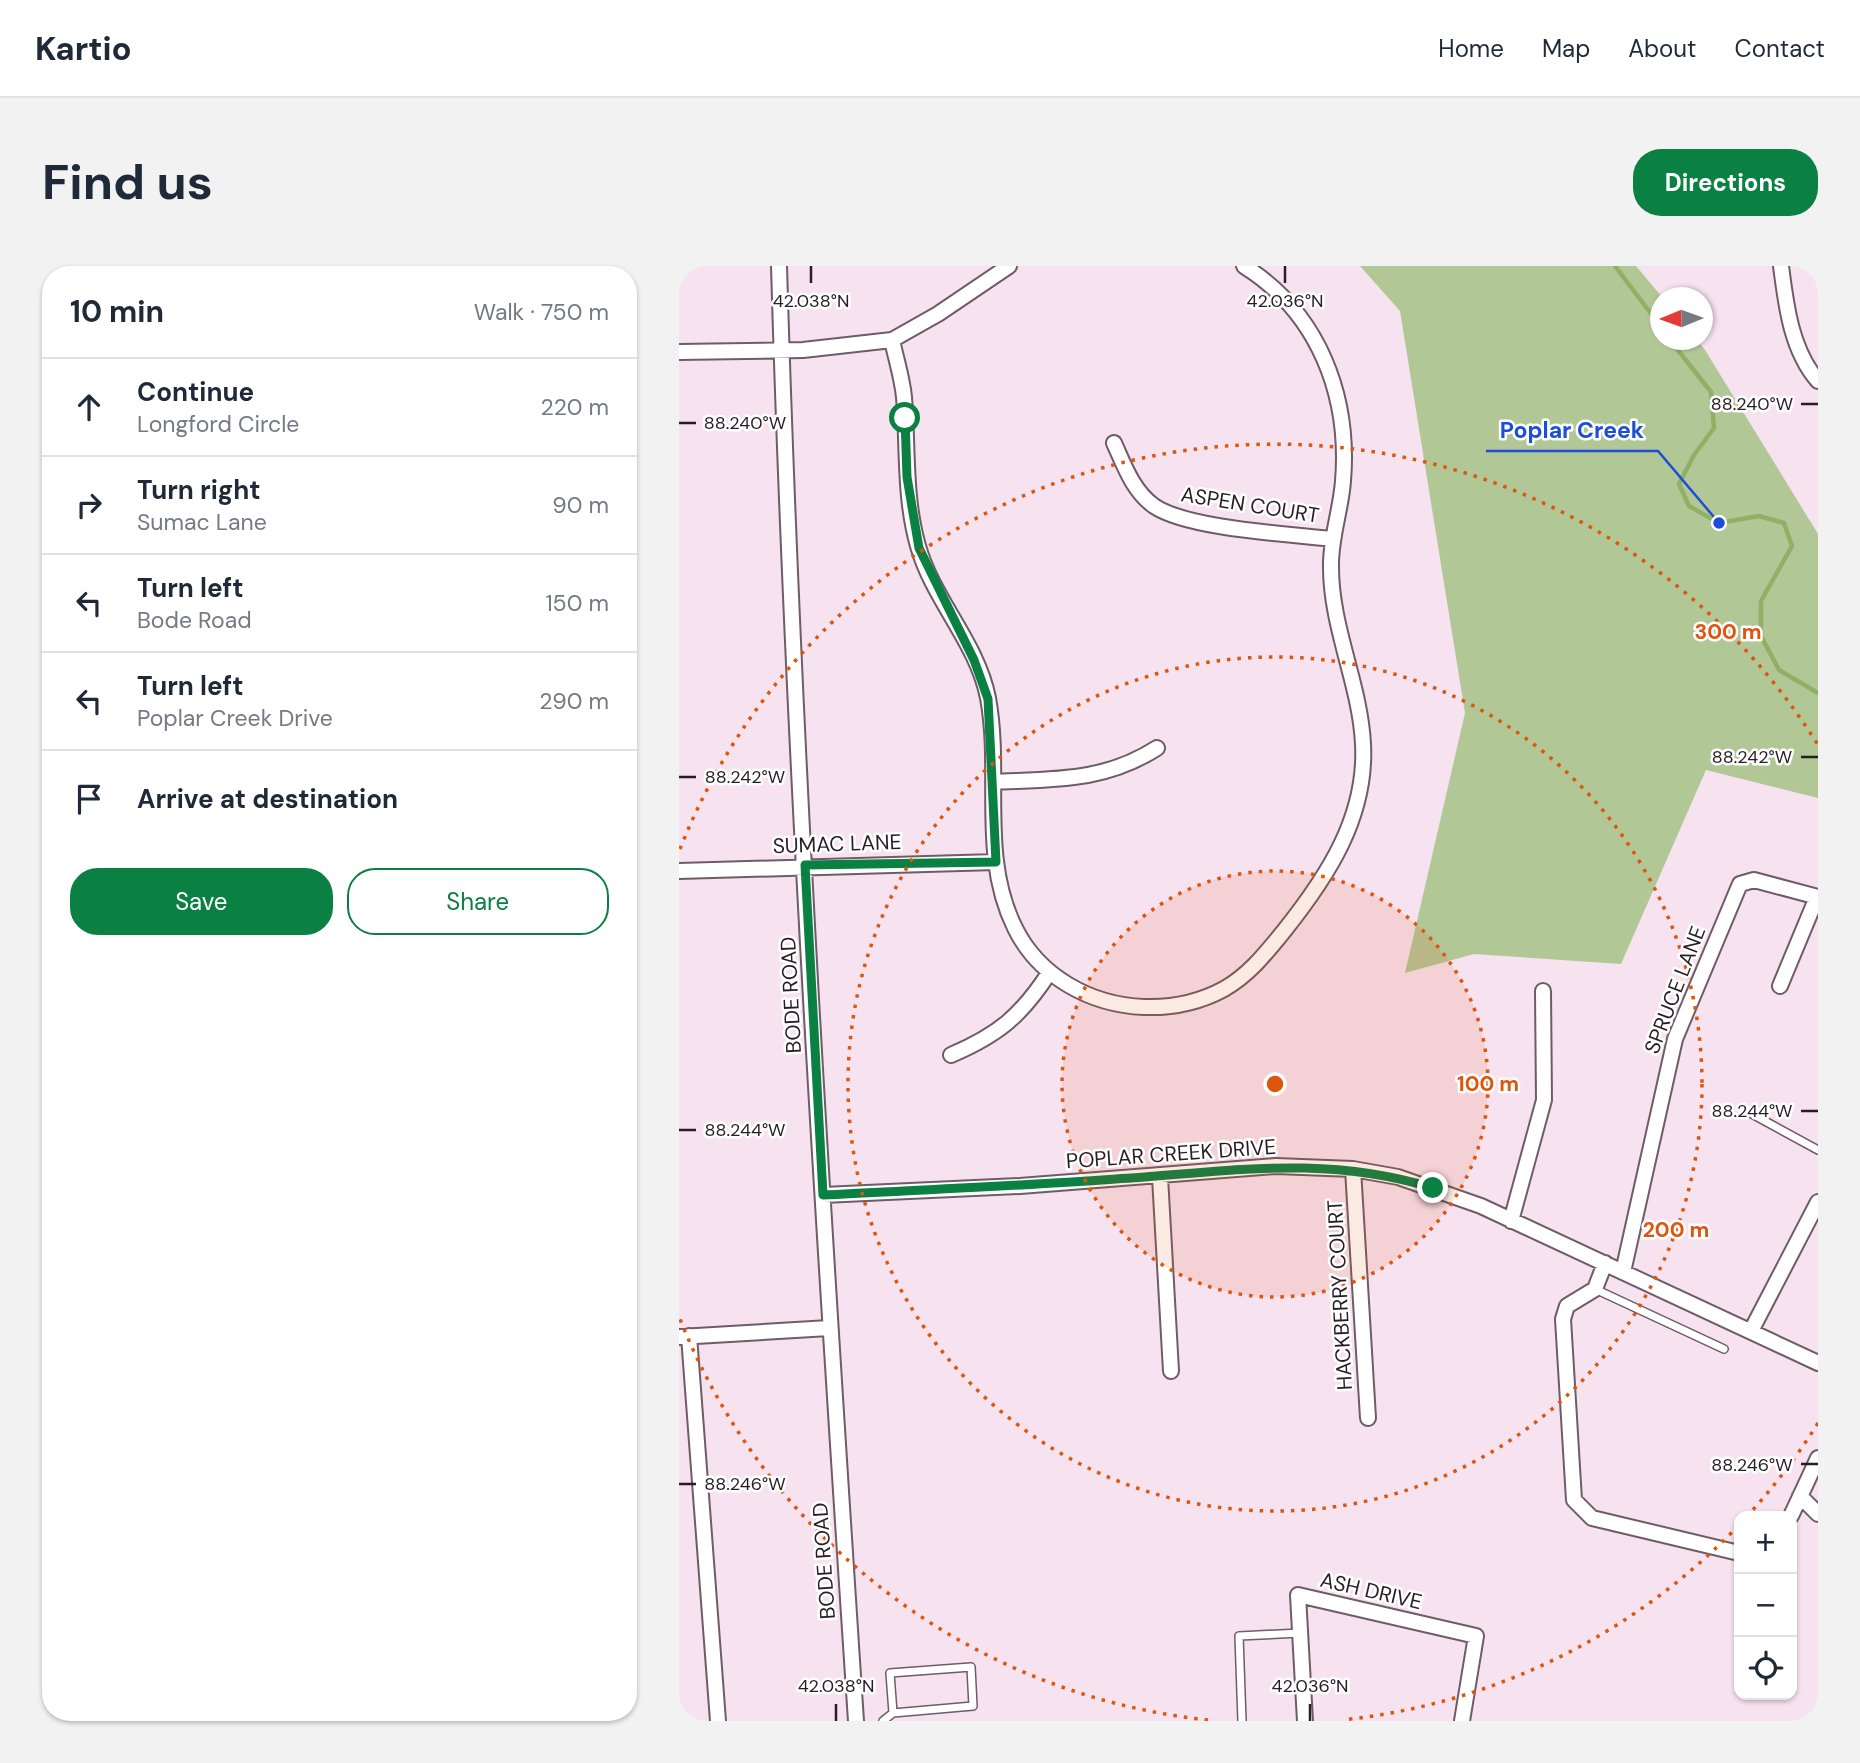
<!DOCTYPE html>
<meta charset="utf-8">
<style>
:root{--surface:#fff;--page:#f2f2f3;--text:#1f2937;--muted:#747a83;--line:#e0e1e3;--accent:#0b8043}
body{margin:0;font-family:"DM Sans",sans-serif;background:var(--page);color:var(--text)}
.controls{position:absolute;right:21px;bottom:21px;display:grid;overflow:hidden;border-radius:14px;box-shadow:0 2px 5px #0004}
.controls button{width:63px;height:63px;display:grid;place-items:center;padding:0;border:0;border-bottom:2px solid var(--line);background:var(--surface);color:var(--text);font:35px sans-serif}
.compass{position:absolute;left:971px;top:21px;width:63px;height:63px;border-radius:50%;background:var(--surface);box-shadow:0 2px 5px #0004;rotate:269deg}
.stop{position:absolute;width:21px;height:21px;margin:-16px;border:5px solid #0b8043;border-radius:50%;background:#fff}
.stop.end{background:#0b8043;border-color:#fff;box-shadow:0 2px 7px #0008}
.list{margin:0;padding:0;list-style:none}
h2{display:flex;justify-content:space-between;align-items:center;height:91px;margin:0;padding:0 28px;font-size:30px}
h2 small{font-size:23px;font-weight:400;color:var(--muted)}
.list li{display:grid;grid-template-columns:46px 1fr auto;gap:21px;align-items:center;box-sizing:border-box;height:98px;padding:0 28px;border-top:2px solid var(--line)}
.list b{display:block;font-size:26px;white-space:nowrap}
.list p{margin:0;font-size:23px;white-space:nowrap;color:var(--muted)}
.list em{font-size:23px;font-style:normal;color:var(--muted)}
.actions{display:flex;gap:14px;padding:21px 28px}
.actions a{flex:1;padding:16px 0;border:2px solid var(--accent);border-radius:28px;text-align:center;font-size:24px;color:var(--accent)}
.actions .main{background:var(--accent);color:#fff}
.icon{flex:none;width:38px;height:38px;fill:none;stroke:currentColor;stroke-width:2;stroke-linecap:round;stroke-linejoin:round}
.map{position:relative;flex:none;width:1139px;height:1455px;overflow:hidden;border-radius:28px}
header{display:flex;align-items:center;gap:42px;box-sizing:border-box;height:98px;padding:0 35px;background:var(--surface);border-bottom:2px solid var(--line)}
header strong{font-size:33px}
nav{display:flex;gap:38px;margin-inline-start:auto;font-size:24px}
.intro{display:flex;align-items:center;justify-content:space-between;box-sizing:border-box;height:168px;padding:0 42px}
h1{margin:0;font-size:49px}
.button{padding:18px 32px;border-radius:28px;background:var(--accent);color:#fff;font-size:24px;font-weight:700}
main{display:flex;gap:42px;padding:0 42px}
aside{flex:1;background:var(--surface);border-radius:28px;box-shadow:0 2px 5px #0004}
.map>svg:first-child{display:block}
.green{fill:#b2c796}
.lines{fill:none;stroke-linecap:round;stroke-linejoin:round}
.stream{stroke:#91af65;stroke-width:4.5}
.lane-casing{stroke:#6e5c68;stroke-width:10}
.street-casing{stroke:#6e5c68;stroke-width:18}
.lane{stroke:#fff;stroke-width:7}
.street{stroke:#fff;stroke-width:14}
.route{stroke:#0b8043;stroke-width:9}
.ticks{fill:none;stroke:#261e23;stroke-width:2.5}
.ring{fill:none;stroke:#de560d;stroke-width:3.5;stroke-dasharray:3.5 7}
.labels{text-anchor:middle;stroke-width:5;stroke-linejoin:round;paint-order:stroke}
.street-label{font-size:21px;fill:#261e23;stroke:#fff}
.ticks-label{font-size:18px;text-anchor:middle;fill:#261e23;stroke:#fff;stroke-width:5;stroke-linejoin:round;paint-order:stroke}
.centre{fill:#de560d;stroke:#fff;stroke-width:3.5}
.ring-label{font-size:21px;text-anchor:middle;font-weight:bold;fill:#de560d;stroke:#fff;stroke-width:5;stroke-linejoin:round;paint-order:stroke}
.leader{fill:none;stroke:#1d4ed8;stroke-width:2.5}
.callout-dot{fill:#1d4ed8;stroke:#fff;stroke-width:2.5}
.callout-label{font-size:23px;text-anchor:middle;font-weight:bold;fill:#1d4ed8;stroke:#fff;stroke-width:5;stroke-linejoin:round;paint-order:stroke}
</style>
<header>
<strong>Kartio</strong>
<nav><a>Home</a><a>Map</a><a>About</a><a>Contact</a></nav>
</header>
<div class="intro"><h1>Find us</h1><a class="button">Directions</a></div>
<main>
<aside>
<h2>10 min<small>Walk · 750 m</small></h2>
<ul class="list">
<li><svg class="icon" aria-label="ahead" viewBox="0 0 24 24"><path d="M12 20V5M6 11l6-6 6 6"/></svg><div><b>Continue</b><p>Longford Circle</p></div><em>220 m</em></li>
<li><svg class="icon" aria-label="right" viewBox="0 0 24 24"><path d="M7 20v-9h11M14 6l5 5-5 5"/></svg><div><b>Turn right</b><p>Sumac Lane</p></div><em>90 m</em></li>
<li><svg class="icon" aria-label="left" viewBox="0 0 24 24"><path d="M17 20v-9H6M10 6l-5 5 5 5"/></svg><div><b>Turn left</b><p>Bode Road</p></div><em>150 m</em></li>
<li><svg class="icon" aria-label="left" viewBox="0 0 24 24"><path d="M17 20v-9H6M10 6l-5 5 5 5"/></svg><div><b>Turn left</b><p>Poplar Creek Drive</p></div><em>290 m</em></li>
<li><svg class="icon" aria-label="arrive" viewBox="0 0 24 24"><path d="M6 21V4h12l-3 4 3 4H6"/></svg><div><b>Arrive at destination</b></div></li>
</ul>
<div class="actions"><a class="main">Save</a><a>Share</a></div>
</aside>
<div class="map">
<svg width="1139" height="1455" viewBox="0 0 1139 1455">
<rect width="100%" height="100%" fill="#f7e3f0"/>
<path class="green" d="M681,0h276l26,31 -1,43h36l8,10 113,184v264l-112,-28 -85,194 -147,-10 -69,19 60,-260 -65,-402z"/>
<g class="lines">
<path class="stream" d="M936,0l46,61
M991,74l41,52 3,36 -20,27 -15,29 10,22 30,17 40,-7 25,7 8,23 -31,55v35l18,34 39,23"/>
<g class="lane-casing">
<path id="lane" d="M1073,848l66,36
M916,1023l129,60
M204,1455l10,-8 -3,-40 81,-6 2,39 -80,7
M563,1455l-3,-85 61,-3"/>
</g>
<g class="street-casing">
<path id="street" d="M100,0c14,485 45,971 77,1455
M1102,0c5,39 10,84 37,115
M213,74c4,19 10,37 12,57 4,50 0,100 14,149 15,54 59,96 70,152 14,76 -9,158 27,230 24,49 76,77 129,79 27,1 56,-5 80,-18 25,-14 42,-36 60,-58 43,-54 83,-114 79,-187 -3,-61 -33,-118 -32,-180 0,-28 10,-55 12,-83 7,-85 -24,-168 -99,-215
M0,86l124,-2 89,-10 46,-26 71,-48
M435,177c10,22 19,48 40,63 34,23 135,28 178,33
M314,516c61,-3 111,0 164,-34
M0,605l317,-9
M1101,720l37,-89
M272,789c47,-20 70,-39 98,-82
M674,903l15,249
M481,911l11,194
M144,929l197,-9 256,-20 77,3 45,8 83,29 337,157
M832,955l33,-121 -1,-109
M926,997l-10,26 -28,17 -4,13 11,181 18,18 147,35
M944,1006l52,-233 62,-148 3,-7 14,-4 64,17
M1072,1065l67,-129
M10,1070l29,385
M0,1071l150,-9
M1121,1230l18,18
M1112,1250l27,-58
M626,1455l-7,-126 178,41 -14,85"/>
</g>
<use href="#lane" class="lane"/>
<use href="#street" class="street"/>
</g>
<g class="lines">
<path class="route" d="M226,152l2,59 12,71 55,112 14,39 8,163 -191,3 18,330c98,-5 196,-9 293,-16 112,-7 207,-25 317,9"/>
</g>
<path class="ticks" d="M132,0v17M606,0v17M1122,138h17M0,157h17M1122,491h17M0,511h17M1122,845h17M0,864h17M1122,1198h17M0,1218h17M157,1438v17M631,1438v17"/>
<circle cx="596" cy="818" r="213" fill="#de560d" fill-opacity=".12"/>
<g class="ring">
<circle cx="596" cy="818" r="213"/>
<circle cx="596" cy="818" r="427"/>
<path d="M1139 1157A640 640 0 0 1 1072 1246M1060 1259A640 640 0 0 1 663 1454M529 1454A640 640 0 0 1 1 1053M1 583A640 640 0 0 1 1139 479"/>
</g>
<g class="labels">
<g class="street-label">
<text transform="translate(571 239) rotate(9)" y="7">ASPEN COURT</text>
<text transform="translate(158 578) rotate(-2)" y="7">SUMAC LANE</text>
<text transform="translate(996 724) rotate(-69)" y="7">SPRUCE LANE</text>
<text transform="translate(112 729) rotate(-93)" y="7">BODE ROAD</text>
<text transform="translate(492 888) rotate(-4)" y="7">POPLAR CREEK DRIVE</text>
<text transform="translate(661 1029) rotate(-93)" y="7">HACKBERRY COURT</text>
<text transform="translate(145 1295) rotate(-94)" y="7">BODE ROAD</text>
<text transform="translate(692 1325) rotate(13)" y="7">ASH DRIVE</text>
</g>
</g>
<g class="ticks-label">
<text x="132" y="41">42.038°N</text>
<text x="606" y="41">42.036°N</text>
<text x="1073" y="144">88.240°W</text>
<text x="66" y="163">88.240°W</text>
<text x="1073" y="497">88.242°W</text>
<text x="66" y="517">88.242°W</text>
<text x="1073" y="851">88.244°W</text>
<text x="66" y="870">88.244°W</text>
<text x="1073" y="1205">88.246°W</text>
<text x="66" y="1224">88.246°W</text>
<text x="157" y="1426">42.038°N</text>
<text x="631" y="1426">42.036°N</text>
</g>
<circle cx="596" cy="818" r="10" class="centre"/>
<g class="ring-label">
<text x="1049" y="373">300 m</text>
<text x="809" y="825">100 m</text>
<text x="997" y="971">200 m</text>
</g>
<path class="leader" d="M1040 257L979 185H807"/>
<circle class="callout-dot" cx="1040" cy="257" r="7"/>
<g class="callout-label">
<text x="893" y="172">Poplar Creek</text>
</g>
</svg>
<div class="controls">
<button>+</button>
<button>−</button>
<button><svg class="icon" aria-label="locate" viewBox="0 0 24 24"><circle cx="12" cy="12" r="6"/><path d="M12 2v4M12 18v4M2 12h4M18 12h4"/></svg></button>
</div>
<svg class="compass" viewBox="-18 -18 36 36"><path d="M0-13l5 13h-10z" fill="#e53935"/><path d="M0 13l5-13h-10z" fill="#747a83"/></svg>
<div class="stop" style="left:226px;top:152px"></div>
<div class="stop end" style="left:754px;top:922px"></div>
</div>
</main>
